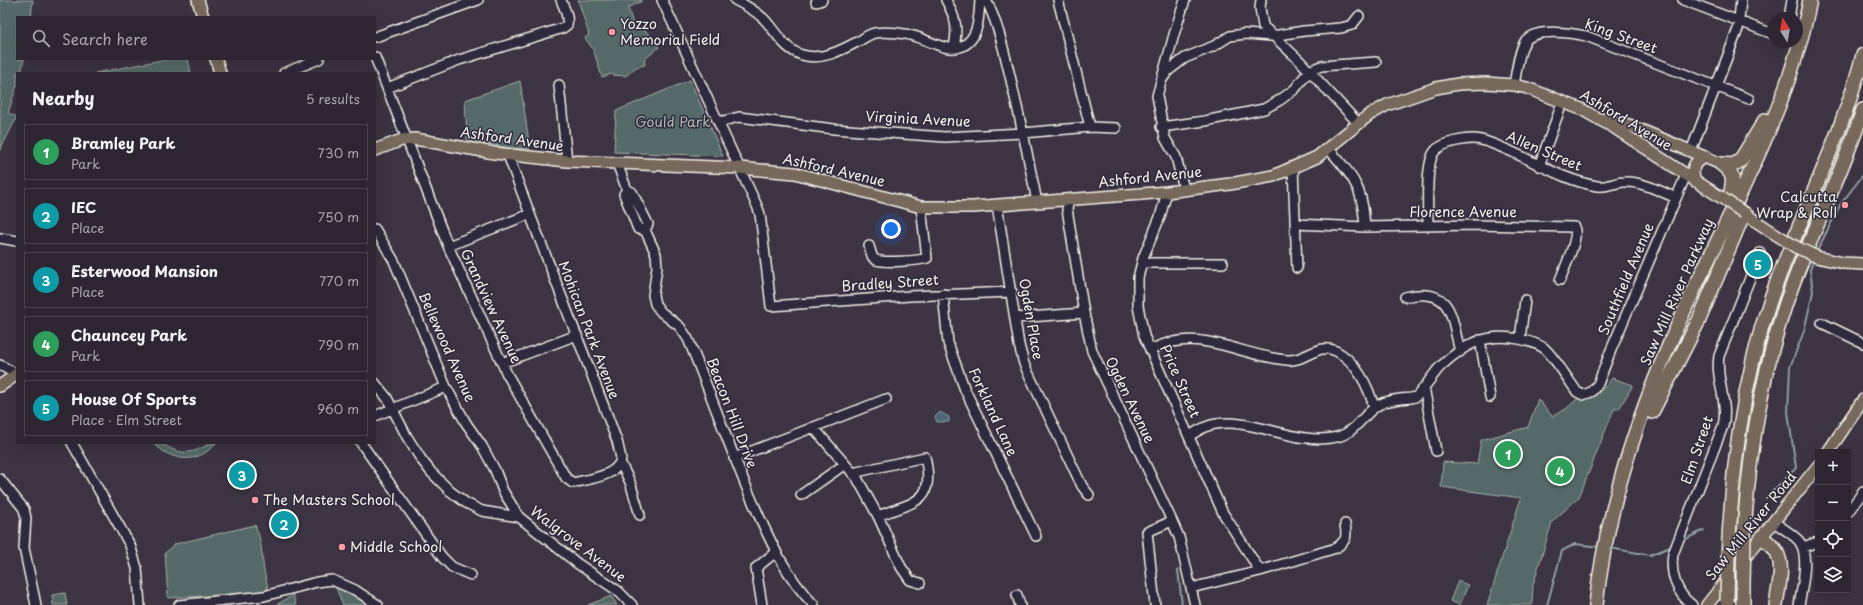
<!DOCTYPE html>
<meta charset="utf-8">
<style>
:root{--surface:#2d2632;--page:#39323e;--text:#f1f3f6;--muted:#a7a5ac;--line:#48434d;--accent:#8bbbb9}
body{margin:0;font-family:"Playpen Sans",sans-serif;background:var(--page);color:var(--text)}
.controls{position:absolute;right:12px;bottom:12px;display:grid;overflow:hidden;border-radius:0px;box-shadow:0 4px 16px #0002}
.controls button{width:36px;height:36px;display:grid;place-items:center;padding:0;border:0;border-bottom:1px solid var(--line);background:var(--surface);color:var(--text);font:20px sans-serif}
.compass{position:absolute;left:1767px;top:12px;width:36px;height:36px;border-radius:50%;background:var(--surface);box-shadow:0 4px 16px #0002;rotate:349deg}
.you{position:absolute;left:891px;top:229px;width:14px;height:14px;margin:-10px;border:3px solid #fff;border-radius:50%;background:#1a73e8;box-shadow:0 0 0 6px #1a73e833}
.badge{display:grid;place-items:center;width:26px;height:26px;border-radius:50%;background:var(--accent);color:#fff;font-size:13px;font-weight:700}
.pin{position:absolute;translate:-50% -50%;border:2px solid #fff;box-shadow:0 1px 4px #0006}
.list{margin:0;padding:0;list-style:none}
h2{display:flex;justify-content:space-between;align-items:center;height:52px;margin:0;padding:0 16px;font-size:17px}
h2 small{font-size:13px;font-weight:400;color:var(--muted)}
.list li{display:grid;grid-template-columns:26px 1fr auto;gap:12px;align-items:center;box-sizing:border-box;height:56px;margin:0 8px 8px;padding:0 8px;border:1px solid var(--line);border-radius:0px}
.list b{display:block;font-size:15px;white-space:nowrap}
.list p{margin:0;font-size:13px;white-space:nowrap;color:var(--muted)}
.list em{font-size:13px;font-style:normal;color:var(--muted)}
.icon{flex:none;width:22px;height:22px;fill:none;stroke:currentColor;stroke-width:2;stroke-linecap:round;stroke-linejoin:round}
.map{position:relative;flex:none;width:1863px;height:605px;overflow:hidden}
.search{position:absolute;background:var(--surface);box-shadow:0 4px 16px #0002;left:16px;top:16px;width:360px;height:44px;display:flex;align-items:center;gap:10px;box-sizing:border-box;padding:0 14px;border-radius:0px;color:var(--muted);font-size:15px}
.panel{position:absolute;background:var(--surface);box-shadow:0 4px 16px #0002;left:16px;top:72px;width:360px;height:372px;border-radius:0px}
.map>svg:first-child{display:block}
.green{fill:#556b67;stroke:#a4aea8}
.water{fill:#4c6675;stroke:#8f9ea3}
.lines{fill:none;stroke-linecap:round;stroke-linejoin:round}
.stream{stroke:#8f9ea3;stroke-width:2}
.minor-casing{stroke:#f4f1e8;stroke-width:12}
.major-casing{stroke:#f4f1e8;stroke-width:14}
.highway-casing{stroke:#f4f1e8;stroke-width:16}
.minor{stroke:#2f2a3d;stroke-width:9}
.major{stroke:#76695c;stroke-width:11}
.highway{stroke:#76695c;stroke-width:13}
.major-bridge-casing{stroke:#f4f1e8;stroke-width:14;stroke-linecap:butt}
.highway-bridge-casing{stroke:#f4f1e8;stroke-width:16;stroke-linecap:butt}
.major-bridge{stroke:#76695c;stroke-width:11}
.highway-bridge{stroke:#76695c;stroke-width:13}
.poi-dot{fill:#ff9aa2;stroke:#2f2a3d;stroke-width:1.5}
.labels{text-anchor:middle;stroke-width:3;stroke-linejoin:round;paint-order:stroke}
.poi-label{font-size:14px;fill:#f4f1e8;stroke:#2f2a3d;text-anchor:start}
.street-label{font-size:14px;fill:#f4f1e8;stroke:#2f2a3d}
.park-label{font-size:14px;fill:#acb5ae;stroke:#2f2a3d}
</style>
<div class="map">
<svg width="1863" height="605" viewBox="0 0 1863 605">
<rect width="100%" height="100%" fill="#3c3343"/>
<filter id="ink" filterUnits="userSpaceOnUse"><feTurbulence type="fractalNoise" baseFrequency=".025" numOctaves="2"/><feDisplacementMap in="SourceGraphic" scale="8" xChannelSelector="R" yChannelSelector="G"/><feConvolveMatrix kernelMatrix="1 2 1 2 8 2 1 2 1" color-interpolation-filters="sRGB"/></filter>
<g filter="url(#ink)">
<path class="green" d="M0,0h33l-2,17h-14v42h7l-3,14h-4v12l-9,28 9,4 -17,33z
M578,0h63l1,1 -14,7 5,16 14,8 12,15 -15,13 1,5 -9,2 -10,9 -13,-1 -1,-1 -10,3 -9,-28 -8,-11 4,-3z
M167,59h21l3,14h-96z
M690,80l33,76 -109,-4 2,-41z
M520,81l10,68 -19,-1 -44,-8 -2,-40z
M1612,378l21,7 -14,24h-5l-35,88 -27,25 -19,63 -1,20h-45l34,-107 -80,-11 2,-25 34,2 4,-24 47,-13 10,-28 14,17 14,-7 12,-11c16,1 25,-7 34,-20z
M153,443c14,0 20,11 36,9 11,-1 17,-9 27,-9 -18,22 -44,19 -63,0z
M255,525c8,19 6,27 9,45 1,8 5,14 3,22l-99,6 -3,-45 10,-9z
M1458,581l10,4 -8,20 -10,-4z
M341,586l22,13 1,4 -2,2h-19l-7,-17z
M65,593l2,12h-14l-1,-10z
M293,595l3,10h-20z
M611,596l6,9h-29z"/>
<path class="water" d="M940,412l9,5v5h-12l-2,-5z"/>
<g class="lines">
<path class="stream" d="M1816,253l24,-48 23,-30
M1766,498l30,-30 -8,-56 2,-45 14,-36 9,-39 -3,-22 4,-12
M1682,541l22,-11
M1609,548l41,7 23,-9
M1178,570l4,35
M1547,605l15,-54 13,-7 26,3"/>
<g class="minor-casing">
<path id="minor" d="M662,0l95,206 3,8 11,92 139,-10 102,-4
M735,0c10,5 19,10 28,18 13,13 20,31 39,37 20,6 40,-5 57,-14 5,-3 10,-7 16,-8 12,-2 30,0 42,4 13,4 30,15 43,10 19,-6 19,-31 20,-47
M946,0c10,19 12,27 8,48
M986,0c12,23 18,51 24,76 10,42 19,84 27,126
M1058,0l32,127
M1261,0l-1,8 3,18 37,35 58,62
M1683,0l90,34
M816,2l6,-2
M1789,18l3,-18
M375,37l103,-37
M375,57l73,189 59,128 59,104 7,5c14,-4 41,-6 47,-21
M284,73l35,-14
M1161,81l7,-10 17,-13 29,-12 16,-10 15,-2 27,2 32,-5 37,-3 11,-3 7,-9
M559,85l8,76
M1514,85c2,-11 5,-36 12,-45 11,-12 46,-7 60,-4l163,63
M387,88l72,-28 104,-32 4,-3c2,-9 -3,-17 -6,-25
M719,122l20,-5 95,12 111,8 78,-4 67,-6 26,1
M1161,127l44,-6 59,-12 16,-9 15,-11 14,-18 12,-5 55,-4
M1328,148c11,13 23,25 30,41 5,12 6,25 7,38
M1691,151l47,-122 3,-29
M508,155c35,96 73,190 109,286l4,17 -1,4 10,20 10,33
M617,163l10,27 5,2 16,32 -3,6
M1539,166l24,-65
M1293,168l4,100
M1184,189l-8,-32 -11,-19 -8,-42 18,-65 10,-31
M627,190l-3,4 14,35 7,1 11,24 1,13 -4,28 2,9 6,8 19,15 8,12c22,53 41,107 63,159 17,38 33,77 63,107
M1167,192l-7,25 -17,41 -5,20v28l6,30 79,177 37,58
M1069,200l-2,9 17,104 8,38 80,170 7,16 16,68
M997,205l22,140 5,19 58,122 7,9
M1295,224l70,3 110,-2 99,2c6,9 -10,42 -14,53
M1428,226c0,-16 -3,-64 7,-75 7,-9 35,-14 46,-11 40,11 74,39 116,46 8,2 18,-4 27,-4 17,-1 36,9 52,16
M375,229l19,32 52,126 20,36 16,23 13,24 8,21 16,26
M0,238l17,3
M448,246l82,-32
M869,246c2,5 2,12 7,14 8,3 43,1 51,-2l-6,-51
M1142,263h81
M943,294l5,49 17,47 71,146
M1405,297c48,-11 46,19 55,55
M1015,318l69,-5
M1822,323l41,20
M1520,339l5,-39
M1480,340l10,57
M1150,350c50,-25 88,6 137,10 18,2 31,-18 49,-9 20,10 33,36 38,57
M502,363l75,-28
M0,365l16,9
M375,383l12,15 20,39 14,22 10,13 19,19 16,12 16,8 37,6 59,47 40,27 14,14
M1424,387l12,64
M375,416l71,-29
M813,427l44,51 21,38 23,51 9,13 10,3
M1189,436c7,-4 14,-9 22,-11 38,-10 85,22 126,12 17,-4 24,-19 37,-29 7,-6 17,-8 26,-9 4,-1 11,0 15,-2 5,-2 18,-23 25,-30 23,-22 46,-35 79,-28 9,2 18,4 25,9 8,6 26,34 33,44l6,3 8,-3 7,-8 13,-34 75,-175
M72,443l58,102 7,23 3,37
M361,443l81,114 10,10 19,8
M734,458l152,-59
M852,473l73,-16c11,47 -11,44 -47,59
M0,479l24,30 2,9 -2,30 12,57
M801,495l44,-31
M1848,512l15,-20
M1774,522c8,6 19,12 25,19 11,13 3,48 0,64
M1803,547l15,-5
M1191,588l69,-17 76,-23c11,-8 11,-11 9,-24
M1017,595l3,10
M179,605l85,-9 53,-14 15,-2 23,10 23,15
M762,605l-6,-37 16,-13 5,-1
M1155,605l-8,-73 25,-11
M1692,605c-16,-12 -22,-32 -19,-51l50,-128c6,-23 -8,-47 -4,-70l41,-103"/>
</g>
<g class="major-casing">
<path id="major" d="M198,0l5,17
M216,59l4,14
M1604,119l25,6 92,39
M375,150l27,-10 13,-1 79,14 73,8 172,7 56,5 126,34h52l194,-15 63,-8 43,-8 44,-19 52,-42 18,-10 49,-17 22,-4 28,-1 28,2 13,3 54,21 32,18 109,71
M1695,181c-4,-12 -2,-20 11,-24
M1744,213l25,17
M1817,257l26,6 20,1
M0,386l17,-12
M1828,452l35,-52
M1707,605l111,-139"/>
</g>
<g class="highway-casing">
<path id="highway" d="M1721,164l12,1 7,-4 25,-41
M1721,164c15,11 12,16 9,33
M1652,412l47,-92 45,-107
M1744,535c5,-88 19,-174 51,-257 22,-56 49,-110 68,-168
M1762,537c4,4 10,8 14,14 9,15 2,38 0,54
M1728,557c4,-88 14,-174 43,-259 29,-82 70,-158 92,-243
M1596,605c12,-113 54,-224 103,-326 43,-90 92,-180 111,-279
M1743,605v-21"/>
</g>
<use href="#minor" class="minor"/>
<use href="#major" class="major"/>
<use href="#highway" class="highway"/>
<g class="major-bridge-casing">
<path id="major-bridge" d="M1722,198l22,15
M1769,230l27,17 21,10"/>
</g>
<g class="highway-bridge-casing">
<path id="highway-bridge" d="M1743,584l1,-49
M1727,601l1,-44"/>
</g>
<use href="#major-bridge" class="major-bridge"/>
<use href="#highway-bridge" class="highway-bridge"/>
</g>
</g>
<g class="poi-dot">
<circle cx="612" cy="32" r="4"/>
<circle cx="1845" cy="205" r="4"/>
<circle cx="255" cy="500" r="4"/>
<circle cx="342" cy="547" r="4"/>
</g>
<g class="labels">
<g class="poi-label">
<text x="620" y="29">Yozzo<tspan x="620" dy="16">Memorial Field</tspan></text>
<text x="1837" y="202" text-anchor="end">Calcutta<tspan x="1837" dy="16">Wrap &amp; Roll</tspan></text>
<text x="263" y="505">The Masters School</text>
<text x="350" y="552">Middle School</text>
</g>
<g class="street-label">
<text transform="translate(1621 36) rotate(20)" y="5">King Street</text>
<text transform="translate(918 119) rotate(3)" y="5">Virginia Avenue</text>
<text transform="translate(1626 120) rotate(31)" y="5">Ashford Avenue</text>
<text transform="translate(512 139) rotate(8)" y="5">Ashford Avenue</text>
<text transform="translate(1544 151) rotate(23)" y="5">Allen Street</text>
<text transform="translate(834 170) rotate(13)" y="5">Ashford Avenue</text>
<text transform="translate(1150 177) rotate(-6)" y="5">Ashford Avenue</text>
<text x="1463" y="217">Florence Avenue</text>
<text transform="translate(1626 279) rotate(-67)" y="5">Southfield Avenue</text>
<text transform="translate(890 283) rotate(-4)" y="5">Bradley Street</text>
<text transform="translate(1677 292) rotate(-66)" y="5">Saw Mill River Parkway</text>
<text transform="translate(491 306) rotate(65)" y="5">Grandview Avenue</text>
<text transform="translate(1031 319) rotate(80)" y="5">Ogden Place</text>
<text transform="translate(589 330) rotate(69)" y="5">Mohican Park Avenue</text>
<text transform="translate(447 347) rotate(66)" y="5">Bellewood Avenue</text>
<text transform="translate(1180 381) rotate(66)" y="5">Price Street</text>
<text transform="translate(1130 400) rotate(64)" y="5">Ogden Avenue</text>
<text transform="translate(993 412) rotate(65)" y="5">Forkland Lane</text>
<text transform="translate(732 413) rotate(69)" y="5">Beacon Hill Drive</text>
<text transform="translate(1697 450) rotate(-71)" y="5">Elm Street</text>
<text transform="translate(1751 526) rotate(-51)" y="5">Saw Mill River Road</text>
<text transform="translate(578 544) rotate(37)" y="5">Walgrove Avenue</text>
</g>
<g class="park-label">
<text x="673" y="127">Gould Park</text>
</g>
</g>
</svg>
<div class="controls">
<button>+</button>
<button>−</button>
<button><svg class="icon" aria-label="locate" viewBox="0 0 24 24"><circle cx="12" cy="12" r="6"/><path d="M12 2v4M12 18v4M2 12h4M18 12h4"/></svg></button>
<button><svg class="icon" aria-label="layers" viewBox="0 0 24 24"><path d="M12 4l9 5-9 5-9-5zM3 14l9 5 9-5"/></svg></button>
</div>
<svg class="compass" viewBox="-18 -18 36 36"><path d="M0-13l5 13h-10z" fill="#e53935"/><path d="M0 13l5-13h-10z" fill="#a7a5ac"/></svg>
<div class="you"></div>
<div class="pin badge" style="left:1508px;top:454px;background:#2e9e5b">1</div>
<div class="pin badge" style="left:284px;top:524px;background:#0f9aa8">2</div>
<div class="pin badge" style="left:242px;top:475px;background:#0f9aa8">3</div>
<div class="pin badge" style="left:1560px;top:471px;background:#2e9e5b">4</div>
<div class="pin badge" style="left:1758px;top:264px;background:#0f9aa8">5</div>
<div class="search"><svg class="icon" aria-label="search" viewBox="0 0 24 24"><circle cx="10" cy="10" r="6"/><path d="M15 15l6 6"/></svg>Search here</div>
<section class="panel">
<h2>Nearby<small>5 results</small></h2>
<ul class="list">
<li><span class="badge" style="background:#2e9e5b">1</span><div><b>Bramley Park</b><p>Park</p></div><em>730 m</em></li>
<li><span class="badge" style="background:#0f9aa8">2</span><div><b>IEC</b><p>Place</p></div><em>750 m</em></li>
<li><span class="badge" style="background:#0f9aa8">3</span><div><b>Esterwood Mansion</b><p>Place</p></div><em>770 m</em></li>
<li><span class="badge" style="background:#2e9e5b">4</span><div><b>Chauncey Park</b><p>Park</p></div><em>790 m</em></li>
<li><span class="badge" style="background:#0f9aa8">5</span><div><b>House Of Sports</b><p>Place · Elm Street</p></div><em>960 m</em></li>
</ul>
</section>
</div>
